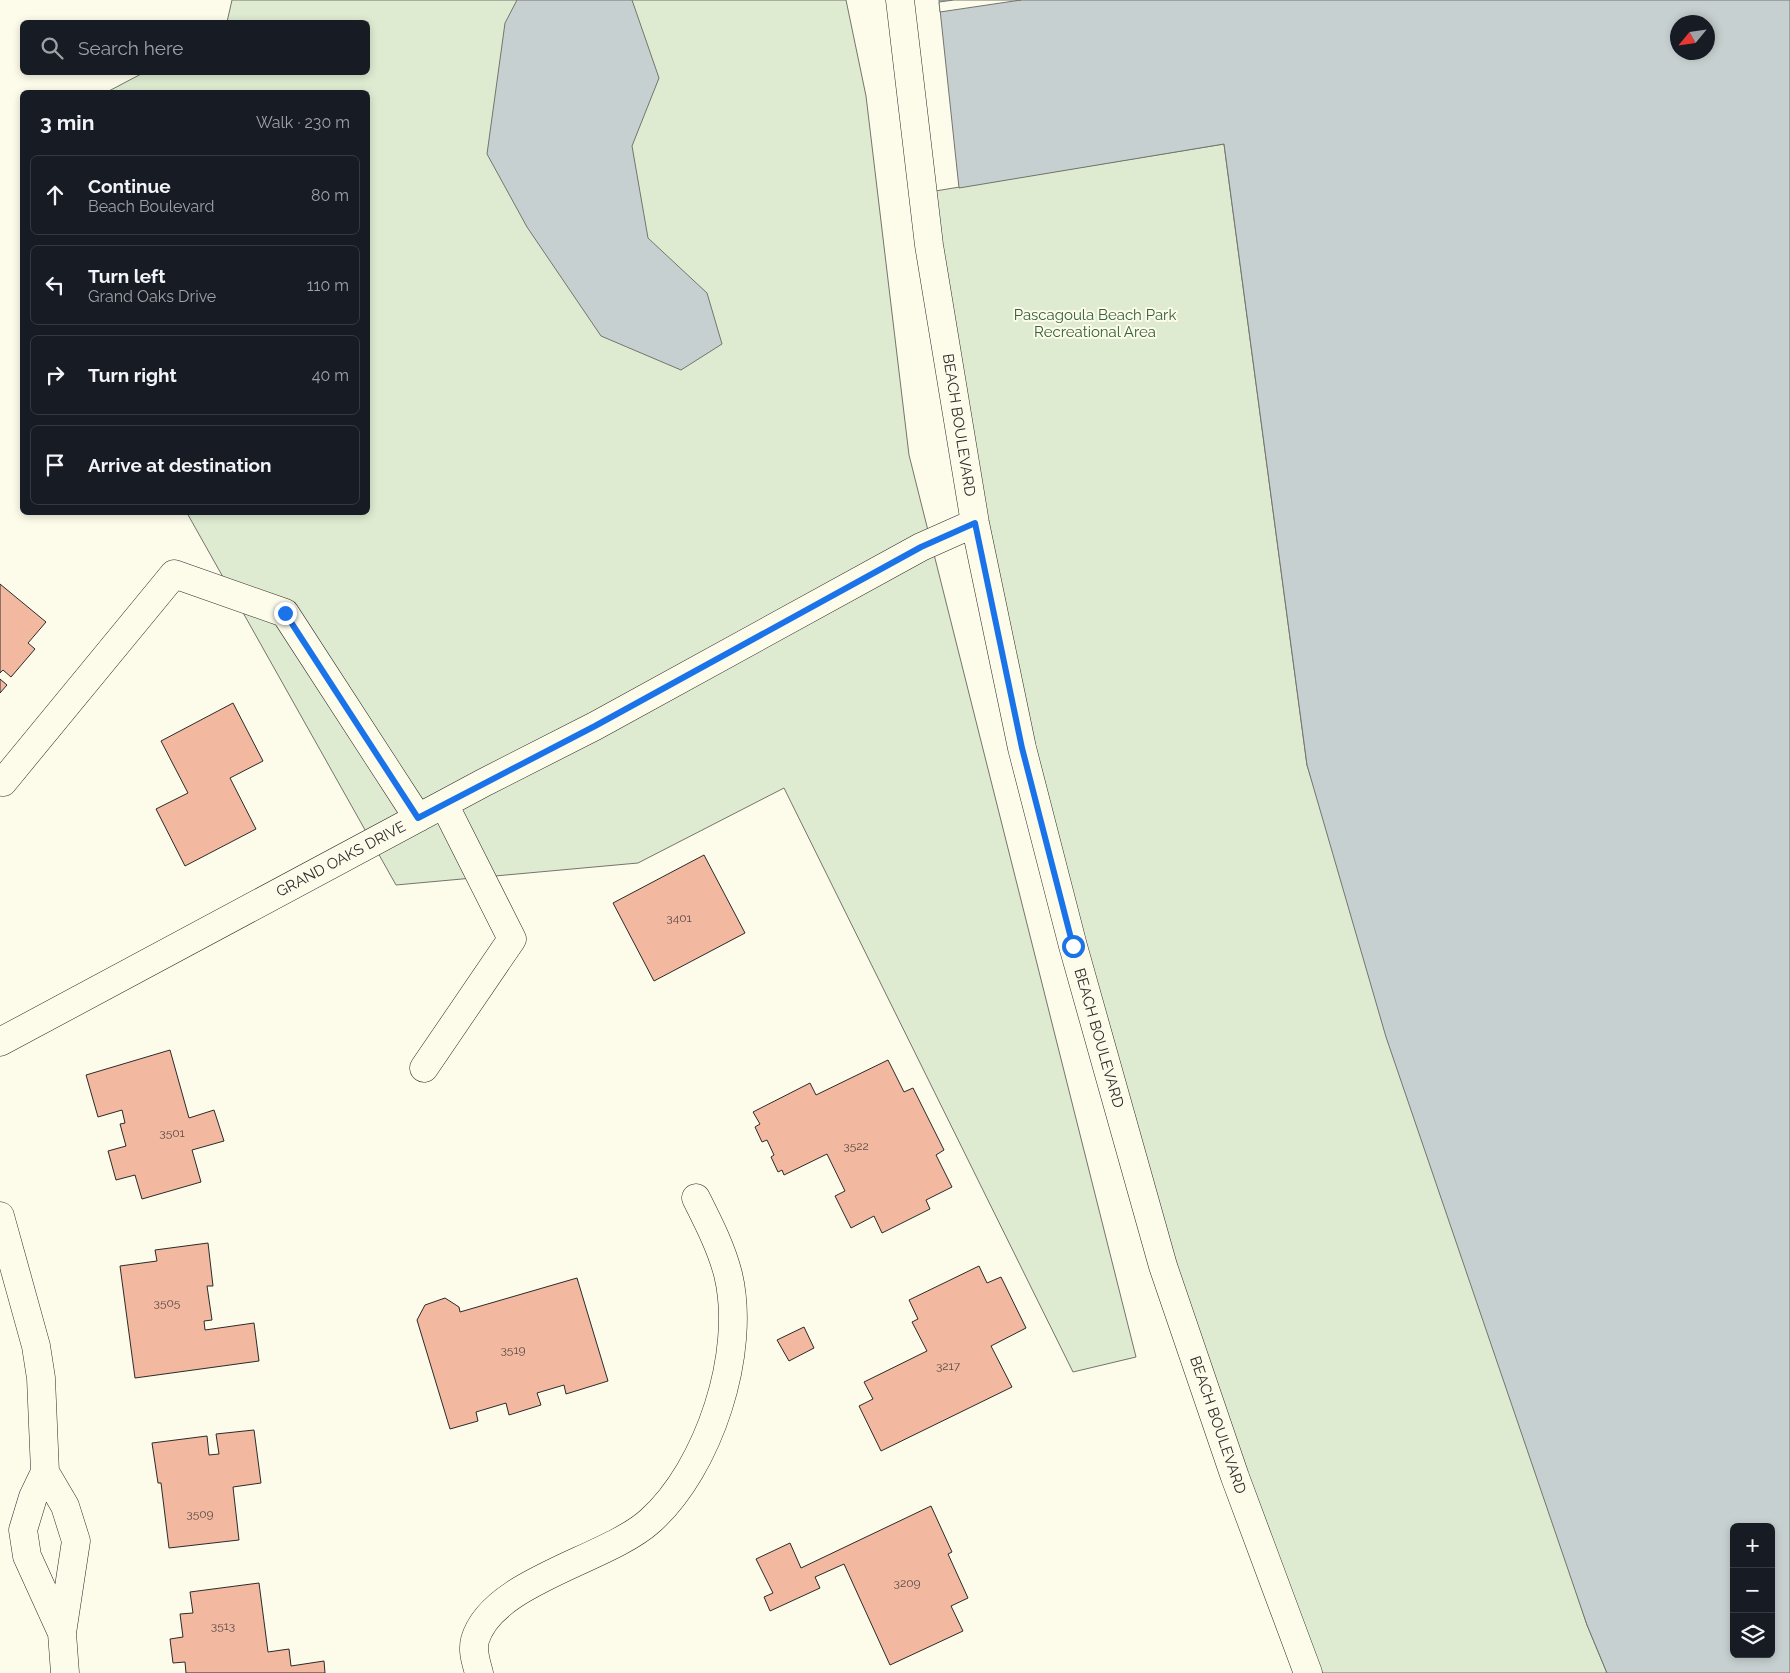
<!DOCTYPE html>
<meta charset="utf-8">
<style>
:root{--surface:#171b24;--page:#242831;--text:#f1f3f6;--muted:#9ea1a6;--line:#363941}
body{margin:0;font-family:Raleway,sans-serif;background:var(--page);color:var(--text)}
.controls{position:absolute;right:15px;bottom:15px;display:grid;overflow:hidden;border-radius:8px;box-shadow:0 2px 8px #0003}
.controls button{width:45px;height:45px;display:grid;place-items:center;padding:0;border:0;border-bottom:1px solid var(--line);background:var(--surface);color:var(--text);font:25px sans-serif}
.compass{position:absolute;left:1670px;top:15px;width:45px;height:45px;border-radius:50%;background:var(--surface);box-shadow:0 2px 8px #0003;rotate:241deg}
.stop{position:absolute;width:15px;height:15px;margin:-11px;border:4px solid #1a73e8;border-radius:50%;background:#fff}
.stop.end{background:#1a73e8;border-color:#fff;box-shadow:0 1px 5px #0008}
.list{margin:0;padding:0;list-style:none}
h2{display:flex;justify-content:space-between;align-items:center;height:65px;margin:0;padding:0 20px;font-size:21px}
h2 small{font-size:16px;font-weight:400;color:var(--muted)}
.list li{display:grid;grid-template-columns:32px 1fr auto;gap:15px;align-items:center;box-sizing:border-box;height:80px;margin:0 10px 10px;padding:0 10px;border:1px solid var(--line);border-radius:8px}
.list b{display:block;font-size:19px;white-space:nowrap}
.list p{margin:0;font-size:16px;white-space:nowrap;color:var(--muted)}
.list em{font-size:16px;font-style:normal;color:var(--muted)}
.icon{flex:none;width:28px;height:28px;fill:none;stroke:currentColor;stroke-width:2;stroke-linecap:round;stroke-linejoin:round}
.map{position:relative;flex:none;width:1790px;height:1673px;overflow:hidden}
.search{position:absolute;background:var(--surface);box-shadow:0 2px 8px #0003;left:20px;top:20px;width:350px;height:55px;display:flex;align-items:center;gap:12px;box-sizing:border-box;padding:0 18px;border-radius:8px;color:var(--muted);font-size:19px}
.panel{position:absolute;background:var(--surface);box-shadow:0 2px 8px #0003;left:20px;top:90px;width:350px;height:425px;border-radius:8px}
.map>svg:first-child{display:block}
.green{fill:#deebd1;stroke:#74746e}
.water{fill:#c7d0d0;stroke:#74746e;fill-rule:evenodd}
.pier{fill:#fdfbea;stroke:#74746e}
.building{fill:#f2b8a0;stroke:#2b2b2b}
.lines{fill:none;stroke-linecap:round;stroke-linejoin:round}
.minor-casing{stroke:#2b2b2b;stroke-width:29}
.minor{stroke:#fdfbea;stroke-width:28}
.route{stroke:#1a73e8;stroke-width:6}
.labels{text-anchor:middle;stroke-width:4;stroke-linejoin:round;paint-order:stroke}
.number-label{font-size:12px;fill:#5d4e48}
.park-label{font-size:15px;fill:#34623c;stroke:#fdfbea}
.street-label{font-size:15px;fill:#2b2b2b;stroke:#fdfbea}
</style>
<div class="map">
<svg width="1790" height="1673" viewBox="0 0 1790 1673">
<rect width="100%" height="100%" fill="#fdfbea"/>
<path class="green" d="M232,0h614l20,96 43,359 227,902 -63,15 -289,-584 -146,75 -242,22 -209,-372 181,-1v-420h-261l36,-19 225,-1v-50h-141z
M1224,144l83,621 280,860 20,48h-299l-235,-727 -150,-753z"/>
<path class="water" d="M517,0h115l27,78 -27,68 16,92 59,55 15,51 -41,26 -80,-34 -74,-109 -40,-73 18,-131z
M939,0h851v1673h-183l-20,-48 -201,-588 -79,-272 -83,-621 -265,44zM1678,22h30v30h-30zM1734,1527h37v127h-37z"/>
<path class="pier" d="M954,0h67l-81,12 -1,-10z"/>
<path class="building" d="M0,584l46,38 -18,21 7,6 -24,28 -8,-7 -3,3z
M0,679l7,6 -7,8z
M233,703l30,58 -33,17 26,51 -71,37 -29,-57 32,-16 -27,-52z
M704,855l41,78 -91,48 -41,-78z
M170,1050l19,68 25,-8 10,31 -32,9 9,32 -59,17 -7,-24 -19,5 -8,-29 18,-5 -6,-22 5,-1 -3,-13 -24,7 -12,-42z
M888,1060l16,32 9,-4 31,62 -8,5 16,32 -26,13 4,9 -48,24 -8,-17 -23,12 -16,-32 10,-5 -18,-37 -43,21 -2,-5 -4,2 -7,-15 3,-2 -7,-15 -5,2 -7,-15 5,-3 -7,-12 57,-29 6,12z
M208,1243l5,43h-6l5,34 -8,1 1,9 49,-7 5,38 -124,17 -15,-112 37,-5 -2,-11z
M979,1266l8,17 14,-6 25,51 -35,18 21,41 -131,64 -22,-45 14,-7 -9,-17 63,-31 -15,-29 6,-3 -9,-19z
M577,1278l31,103 -42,13 -2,-9 -27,8 4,12 -32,10 -3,-12 -30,9 2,9 -28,8 -33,-109 8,-15 20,-7 14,9 1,5z
M804,1327l10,21 -25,13 -12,-21z
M254,1430l7,53 -28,4 6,53 -70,8 -8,-65h-3l-6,-40 55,-7 2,19 10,-1 -3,-20z
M931,1506l21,46 -4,2 20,44 -17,8 12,25 -73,34 -46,-101 -29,13 5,11 -50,23 -6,-14 9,-4 -17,-34 34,-16 11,25z
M259,1583l9,69 21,-3 2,17 33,-5 1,12h-139l-1,-11 -12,1 -3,-24 13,-2 -3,-23 13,-1 -3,-21z"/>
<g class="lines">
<g class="minor-casing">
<path id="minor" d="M900,0l29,245 46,278 47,225 51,198 90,320 72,211 73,196
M3,782l171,-208 111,39 133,205
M0,1042l483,-259 112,-57 326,-179 54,-24
M424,1068l88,-129 -68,-135
M0,1216l36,130 5,32 4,94 -12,25 -10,33 4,26 35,77
M45,1472l20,34 11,35 -14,92 3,40
M479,1673c-3,-11 -7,-22 -4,-33 17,-59 132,-80 175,-119 59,-53 97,-169 78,-247 -7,-27 -20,-52 -32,-76"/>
</g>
<use href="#minor" class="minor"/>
</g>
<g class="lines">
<path class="route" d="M285,613l133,205 177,-92 326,-179 54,-24 47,225 51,198"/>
</g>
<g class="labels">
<g class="number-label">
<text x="679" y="922">3401</text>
<text x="172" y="1137">3501</text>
<text x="856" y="1150">3522</text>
<text x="167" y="1307">3505</text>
<text x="513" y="1354">3519</text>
<text x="948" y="1370">3217</text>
<text x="200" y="1518">3509</text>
<text x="907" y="1587">3209</text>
<text x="223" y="1630">3513</text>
</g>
<g class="park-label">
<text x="1095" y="320">Pascagoula Beach Park<tspan x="1095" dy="17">Recreational Area</tspan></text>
</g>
<g class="street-label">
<text transform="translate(959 425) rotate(81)" y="5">BEACH BOULEVARD</text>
<text transform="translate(341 859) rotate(-28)" y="5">GRAND OAKS DRIVE</text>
<text transform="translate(1099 1038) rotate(74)" y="5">BEACH BOULEVARD</text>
<text transform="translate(1218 1425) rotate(71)" y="5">BEACH BOULEVARD</text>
</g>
</g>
</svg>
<div class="controls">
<button>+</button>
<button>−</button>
<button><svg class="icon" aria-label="layers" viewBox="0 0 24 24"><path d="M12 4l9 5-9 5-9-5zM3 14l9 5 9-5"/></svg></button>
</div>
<svg class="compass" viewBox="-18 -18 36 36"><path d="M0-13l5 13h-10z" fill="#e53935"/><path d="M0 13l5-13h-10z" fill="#9ea1a6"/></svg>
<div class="stop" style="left:1073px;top:946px"></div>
<div class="stop end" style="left:285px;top:613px"></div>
<div class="search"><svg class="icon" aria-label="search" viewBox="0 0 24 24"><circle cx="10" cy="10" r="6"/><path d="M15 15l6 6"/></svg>Search here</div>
<section class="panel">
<h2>3 min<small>Walk · 230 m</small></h2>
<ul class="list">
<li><svg class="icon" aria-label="ahead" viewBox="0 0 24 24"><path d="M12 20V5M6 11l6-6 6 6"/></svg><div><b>Continue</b><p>Beach Boulevard</p></div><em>80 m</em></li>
<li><svg class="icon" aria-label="left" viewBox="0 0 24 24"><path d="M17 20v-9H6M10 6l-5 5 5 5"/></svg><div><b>Turn left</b><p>Grand Oaks Drive</p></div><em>110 m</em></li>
<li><svg class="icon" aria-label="right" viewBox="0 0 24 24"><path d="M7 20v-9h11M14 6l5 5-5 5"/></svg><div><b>Turn right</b></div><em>40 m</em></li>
<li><svg class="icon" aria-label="arrive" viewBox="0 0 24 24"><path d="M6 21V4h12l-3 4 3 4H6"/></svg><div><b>Arrive at destination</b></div></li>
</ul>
</section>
</div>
